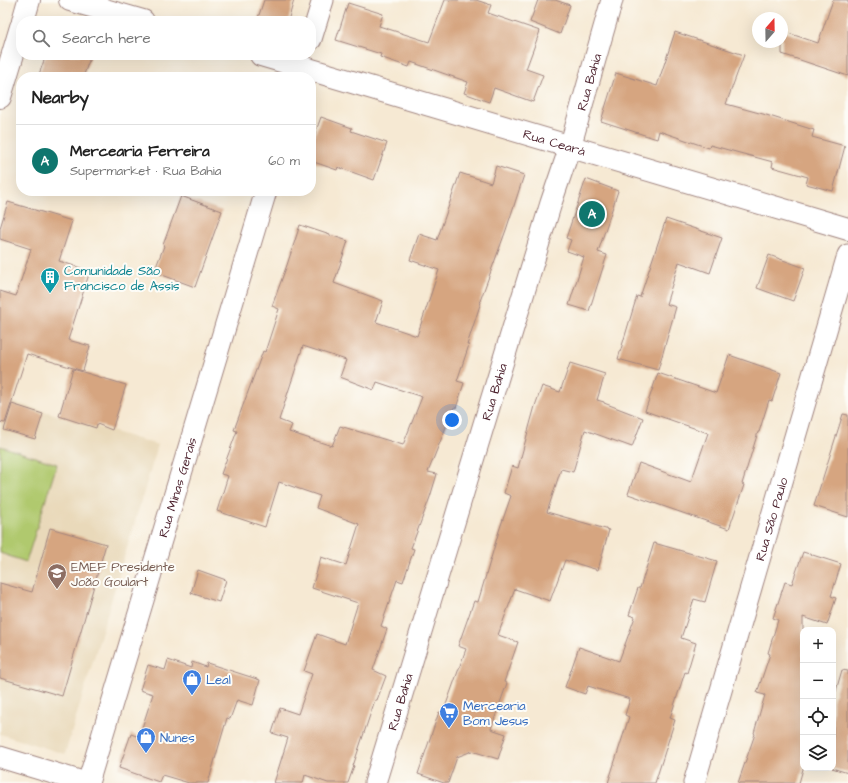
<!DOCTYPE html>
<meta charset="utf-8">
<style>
:root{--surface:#fff;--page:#f2f2f2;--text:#222;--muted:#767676;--line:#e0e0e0;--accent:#0f766e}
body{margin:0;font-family:"Architects Daughter",sans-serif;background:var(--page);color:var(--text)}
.controls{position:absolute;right:12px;bottom:12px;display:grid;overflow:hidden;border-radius:8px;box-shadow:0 4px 16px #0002}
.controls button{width:36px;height:36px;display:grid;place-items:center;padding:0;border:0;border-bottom:1px solid var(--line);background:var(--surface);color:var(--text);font:20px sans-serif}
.compass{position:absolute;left:752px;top:12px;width:36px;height:36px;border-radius:50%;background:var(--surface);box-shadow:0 4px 16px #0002;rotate:20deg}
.you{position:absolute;left:452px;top:420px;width:14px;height:14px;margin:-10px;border:3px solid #fff;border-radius:50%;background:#1a73e8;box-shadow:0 0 0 6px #1a73e833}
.badge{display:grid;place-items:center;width:26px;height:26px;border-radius:50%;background:var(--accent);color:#fff;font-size:13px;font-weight:700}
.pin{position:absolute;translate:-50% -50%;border:2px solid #fff;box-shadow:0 1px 4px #0006}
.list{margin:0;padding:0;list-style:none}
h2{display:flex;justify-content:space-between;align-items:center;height:52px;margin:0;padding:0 16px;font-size:17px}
h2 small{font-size:13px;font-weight:400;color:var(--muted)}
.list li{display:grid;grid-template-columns:26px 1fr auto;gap:12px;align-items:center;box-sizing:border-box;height:72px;padding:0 16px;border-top:1px solid var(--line)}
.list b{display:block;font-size:15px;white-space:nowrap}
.list p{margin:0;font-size:13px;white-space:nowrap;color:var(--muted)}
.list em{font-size:13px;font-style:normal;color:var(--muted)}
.icon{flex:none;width:22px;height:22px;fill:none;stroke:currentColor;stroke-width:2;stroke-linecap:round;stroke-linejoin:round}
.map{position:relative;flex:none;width:848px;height:783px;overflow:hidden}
.search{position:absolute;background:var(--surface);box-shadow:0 4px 16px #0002;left:16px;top:16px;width:300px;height:44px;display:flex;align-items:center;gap:10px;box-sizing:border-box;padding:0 14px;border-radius:16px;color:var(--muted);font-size:15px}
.panel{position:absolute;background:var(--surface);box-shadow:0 4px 16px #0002;left:16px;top:72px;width:300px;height:124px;border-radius:16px}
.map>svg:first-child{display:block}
.built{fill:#e9d9ba}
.green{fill:#b0c96e;stroke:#7d744c}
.building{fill:#d6a580;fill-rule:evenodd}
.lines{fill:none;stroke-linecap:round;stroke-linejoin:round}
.minor-casing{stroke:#a0847f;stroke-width:23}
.tertiary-casing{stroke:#a0847f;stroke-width:24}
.minor{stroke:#fff;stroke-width:21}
.tertiary{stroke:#fff;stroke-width:22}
.labels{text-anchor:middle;stroke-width:4;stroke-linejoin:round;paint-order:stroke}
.street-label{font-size:13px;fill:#4a1f2b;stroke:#fdfcf7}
.culture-label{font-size:13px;fill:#0d838f;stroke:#fdfcf7;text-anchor:start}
.education-label{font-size:13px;fill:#785e54;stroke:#fdfcf7;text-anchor:start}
.shop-label{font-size:13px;fill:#366cbe;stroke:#fdfcf7;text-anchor:start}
</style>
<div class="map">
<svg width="848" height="783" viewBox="0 0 848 783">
<rect width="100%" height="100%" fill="#fdfcf7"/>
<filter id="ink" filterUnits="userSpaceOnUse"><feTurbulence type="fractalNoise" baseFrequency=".025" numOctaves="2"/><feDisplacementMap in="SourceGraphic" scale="8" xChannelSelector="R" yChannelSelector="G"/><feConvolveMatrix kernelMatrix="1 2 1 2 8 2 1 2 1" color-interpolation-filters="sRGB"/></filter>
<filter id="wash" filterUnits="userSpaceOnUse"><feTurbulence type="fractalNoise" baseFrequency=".012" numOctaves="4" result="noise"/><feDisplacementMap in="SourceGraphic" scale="16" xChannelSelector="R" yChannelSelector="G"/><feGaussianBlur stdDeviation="0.9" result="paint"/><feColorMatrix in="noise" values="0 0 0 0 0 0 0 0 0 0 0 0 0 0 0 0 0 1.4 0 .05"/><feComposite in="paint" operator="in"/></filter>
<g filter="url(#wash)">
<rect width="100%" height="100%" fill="#f6e9d3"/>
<path class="built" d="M0,398l158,47 -93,309 -65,-20z"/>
<path class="green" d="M0,446l57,18 -31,98 -26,-9z"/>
<g id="blocks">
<path class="building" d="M264,0h30l-6,21h-31z
M445,0h31l15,5 -3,8 52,18 -14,38 17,6 -10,27 -39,-14 -5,14 -25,-9 4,-11 -57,-20 -2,5 -29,-10 1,-3 -45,-14 12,-37 35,11 -4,12 50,16z
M538,0h17l15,5 -10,29 -30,-12z
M833,0h15v76l-66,-22v-23l36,12z
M675,32l69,23 -18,49 37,10 51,16 -2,7 33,9 -12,45 -27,-7 2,-7 -36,-10 1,-5 -63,-17 -1,3 -50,-17 -2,8 -56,-18 15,-48 41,13z
M46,55h45l-8,22h-45z
M321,117l31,11 -1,3 36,12 -13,37 -36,-13 -1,3 -26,-9v-16z
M496,166l28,9 -18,55 -26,71 1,1 -14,43h2l-12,36 7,2 -8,25 -2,-1 -26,65 9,2 -7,23 -19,51 3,1 -11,33 -6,-2 -16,46 6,3 -14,41 13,6 -9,24h-2l-22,66h1l-6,17h-20l-23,-8 -2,8h-29l14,-45 -16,-5 8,-25 18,6 14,-40 -8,-3 13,-37 28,10 13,-41 -46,-15 9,-31 25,8 13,-41 -43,-16 4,-12 -41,-14 -14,45 -48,-16 11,-35 -7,-2 16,-43 -3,-1 29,-79 2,1 14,-43 -7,-3 15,-41 13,-40 48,16 -14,42 49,18 -7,21 41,14 22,-66 -29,-10 9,-26 18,6 23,-67 31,10zM303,346l43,14 -6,17 34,13 3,-8 45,15 -19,48 -63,-19 -8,20 -43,-14 3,-7 -13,-5z
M586,179l32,12 -20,61 9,3 -18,56 -20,-6 15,-48 -17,-6 4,-11 -5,-2z
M181,196l41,15 -27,76 -41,-15 10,-26 -1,-1z
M8,202l64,19 -13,40 31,10 -22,69 22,6 -7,25 -56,-17 -22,69 -5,-1v-131l16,5 15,-47 -31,-10v-11z
M666,219l56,19 -12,35 -31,-11 -13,42 10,3 -18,63 -40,-11 19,-63 3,1z
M769,255l36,13 -12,33 -36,-13z
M729,355l52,18 -9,28 -3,-1 -10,32h-1l-16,52 2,1 -15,44 -101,-35 11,-31 52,19 17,-49 -63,-22 13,-38 58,20z
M570,363l35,11 -8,26 7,2v1l39,15 -11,29 -47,-17 -12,42 -12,-3 -14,43 62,18 -11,40 -33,-10 -15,41 -35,-12 -17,46 20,7 -14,40 3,1 -16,46 15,5 -8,25 -26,-8 -15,6 -9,26h-4l-26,-9 21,-62 4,1 23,-64 -8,-3 16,-45 4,1 21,-71 12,-35 -7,-3 8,-27 6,2 17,-62 7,-20 18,6z
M73,369l53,16 -14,45 -15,-6 -1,4 -37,-12z
M12,404l31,10 -8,25 -31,-9z
M843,414l5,1v102l-34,-11z
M50,528l56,16 -44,152 -62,-18v-95l32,9z
M654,543l63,18 -12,41 -11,-3 -13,39 15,5 -9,30 -2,-1 -15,46 5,2 -20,63h-47l21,-66 -4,-2 5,-16 -42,-13 -3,8 -20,-7 14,-40 40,14 16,-44 -6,-2 9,-27h2z
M803,552l38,12 -10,32 5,2 -9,27 -24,-8v152l-4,14h-61l17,-49 -1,-1 11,-38 -8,-2 13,-39 -2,-1 10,-33 -5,-2 12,-36 7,2z
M198,570l28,10 -7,22 -28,-9z
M168,660l23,8 1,-6 14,5 1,-4 53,17 -7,25 -16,-5 -7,19 -3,-1 -19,65h-19l-27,-8 -3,7 -40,-14 12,-34 8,3 14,-43 -13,-4 8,-25 17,5z
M842,670l6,1v102l-16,-5h1v-67z"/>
</g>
</g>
<g filter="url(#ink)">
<use href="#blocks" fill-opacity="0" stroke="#a0847f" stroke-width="1"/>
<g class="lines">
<g class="minor-casing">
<g id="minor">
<path d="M311,39l12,-39"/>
<path d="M0,757l86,26"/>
<path id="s1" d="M88,783l178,-592"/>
<path id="s2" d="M375,783l176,-580 19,-56 42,-147"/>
<path id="s3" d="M694,783l154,-528"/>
</g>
</g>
<g class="tertiary-casing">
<g id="tertiary">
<path d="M70,0l73,21"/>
<path d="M23,21l6,-21"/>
<path id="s4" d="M261,55c196,59 392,115 587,174"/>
<path d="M0,97l21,-70"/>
</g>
</g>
<use href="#minor" class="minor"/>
<use href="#tertiary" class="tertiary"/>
</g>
</g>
<defs>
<g id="building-pin" transform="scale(1)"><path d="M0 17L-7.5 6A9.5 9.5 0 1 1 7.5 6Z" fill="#0f9aa8" stroke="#fdfcf7"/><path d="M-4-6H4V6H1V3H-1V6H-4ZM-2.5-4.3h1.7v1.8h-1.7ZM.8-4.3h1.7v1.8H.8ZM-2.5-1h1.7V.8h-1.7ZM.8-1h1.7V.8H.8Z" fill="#fff"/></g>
<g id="school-pin" transform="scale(1)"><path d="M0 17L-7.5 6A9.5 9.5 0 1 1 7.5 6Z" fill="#8d6e63" stroke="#fdfcf7"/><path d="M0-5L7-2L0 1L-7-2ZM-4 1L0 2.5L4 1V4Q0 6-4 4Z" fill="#fff"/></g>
<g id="shop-pin" transform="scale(1)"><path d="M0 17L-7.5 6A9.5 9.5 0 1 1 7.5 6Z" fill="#3f7fe0" stroke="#fdfcf7"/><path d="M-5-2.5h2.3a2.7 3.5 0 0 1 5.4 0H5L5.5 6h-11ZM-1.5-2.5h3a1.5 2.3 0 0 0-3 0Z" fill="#fff"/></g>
<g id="supermarket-pin" transform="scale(1)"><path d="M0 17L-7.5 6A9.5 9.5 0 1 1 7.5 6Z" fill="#3f7fe0" stroke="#fdfcf7"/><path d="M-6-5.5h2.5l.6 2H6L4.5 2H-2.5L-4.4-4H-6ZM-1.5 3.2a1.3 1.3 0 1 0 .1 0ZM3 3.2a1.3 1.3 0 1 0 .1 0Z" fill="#fff"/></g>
</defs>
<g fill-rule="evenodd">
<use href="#building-pin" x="50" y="277"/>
<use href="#school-pin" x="57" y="573"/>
<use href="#shop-pin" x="192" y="679"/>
<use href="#supermarket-pin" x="449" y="712"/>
<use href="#shop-pin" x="146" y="737"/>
</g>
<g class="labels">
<g class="street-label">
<text dy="5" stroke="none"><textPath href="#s2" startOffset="733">Rua Bahia</textPath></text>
<text dy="5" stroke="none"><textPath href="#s4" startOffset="306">Rua Ceará</textPath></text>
<text dy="5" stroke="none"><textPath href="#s2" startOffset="409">Rua Bahia</textPath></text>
<text dy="5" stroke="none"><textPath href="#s1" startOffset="309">Rua Minas Gerais</textPath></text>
<text dy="5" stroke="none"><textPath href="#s3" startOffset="275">Rua São Paulo</textPath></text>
<text dy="5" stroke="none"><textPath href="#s2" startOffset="85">Rua Bahia</textPath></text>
</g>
<g class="culture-label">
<text x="64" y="275">Comunidade São<tspan x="64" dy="15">Francisco de Assis</tspan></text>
</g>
<g class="education-label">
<text x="71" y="571">EMEF Presidente<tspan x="71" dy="15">João Goulart</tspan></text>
</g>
<g class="shop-label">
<text x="206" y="684">Leal</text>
<text x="463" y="710">Mercearia<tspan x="463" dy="15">Bom Jesus</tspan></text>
<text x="160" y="742">Nunes</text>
</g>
</g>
</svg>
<div class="controls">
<button>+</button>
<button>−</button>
<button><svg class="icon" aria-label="locate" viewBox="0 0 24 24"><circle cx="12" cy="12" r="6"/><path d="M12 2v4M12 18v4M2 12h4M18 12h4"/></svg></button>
<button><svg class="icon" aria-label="layers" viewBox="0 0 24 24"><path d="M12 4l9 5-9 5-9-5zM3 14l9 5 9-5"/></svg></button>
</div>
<svg class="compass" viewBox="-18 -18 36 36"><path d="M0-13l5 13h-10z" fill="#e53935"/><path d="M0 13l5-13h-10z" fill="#767676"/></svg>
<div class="you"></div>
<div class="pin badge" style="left:592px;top:214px">A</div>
<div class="search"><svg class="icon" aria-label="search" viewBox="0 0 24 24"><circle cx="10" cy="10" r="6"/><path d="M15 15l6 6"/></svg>Search here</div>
<section class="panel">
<h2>Nearby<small></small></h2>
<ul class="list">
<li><span class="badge">A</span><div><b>Mercearia Ferreira</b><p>Supermarket · Rua Bahia</p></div><em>60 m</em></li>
</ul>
</section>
</div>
